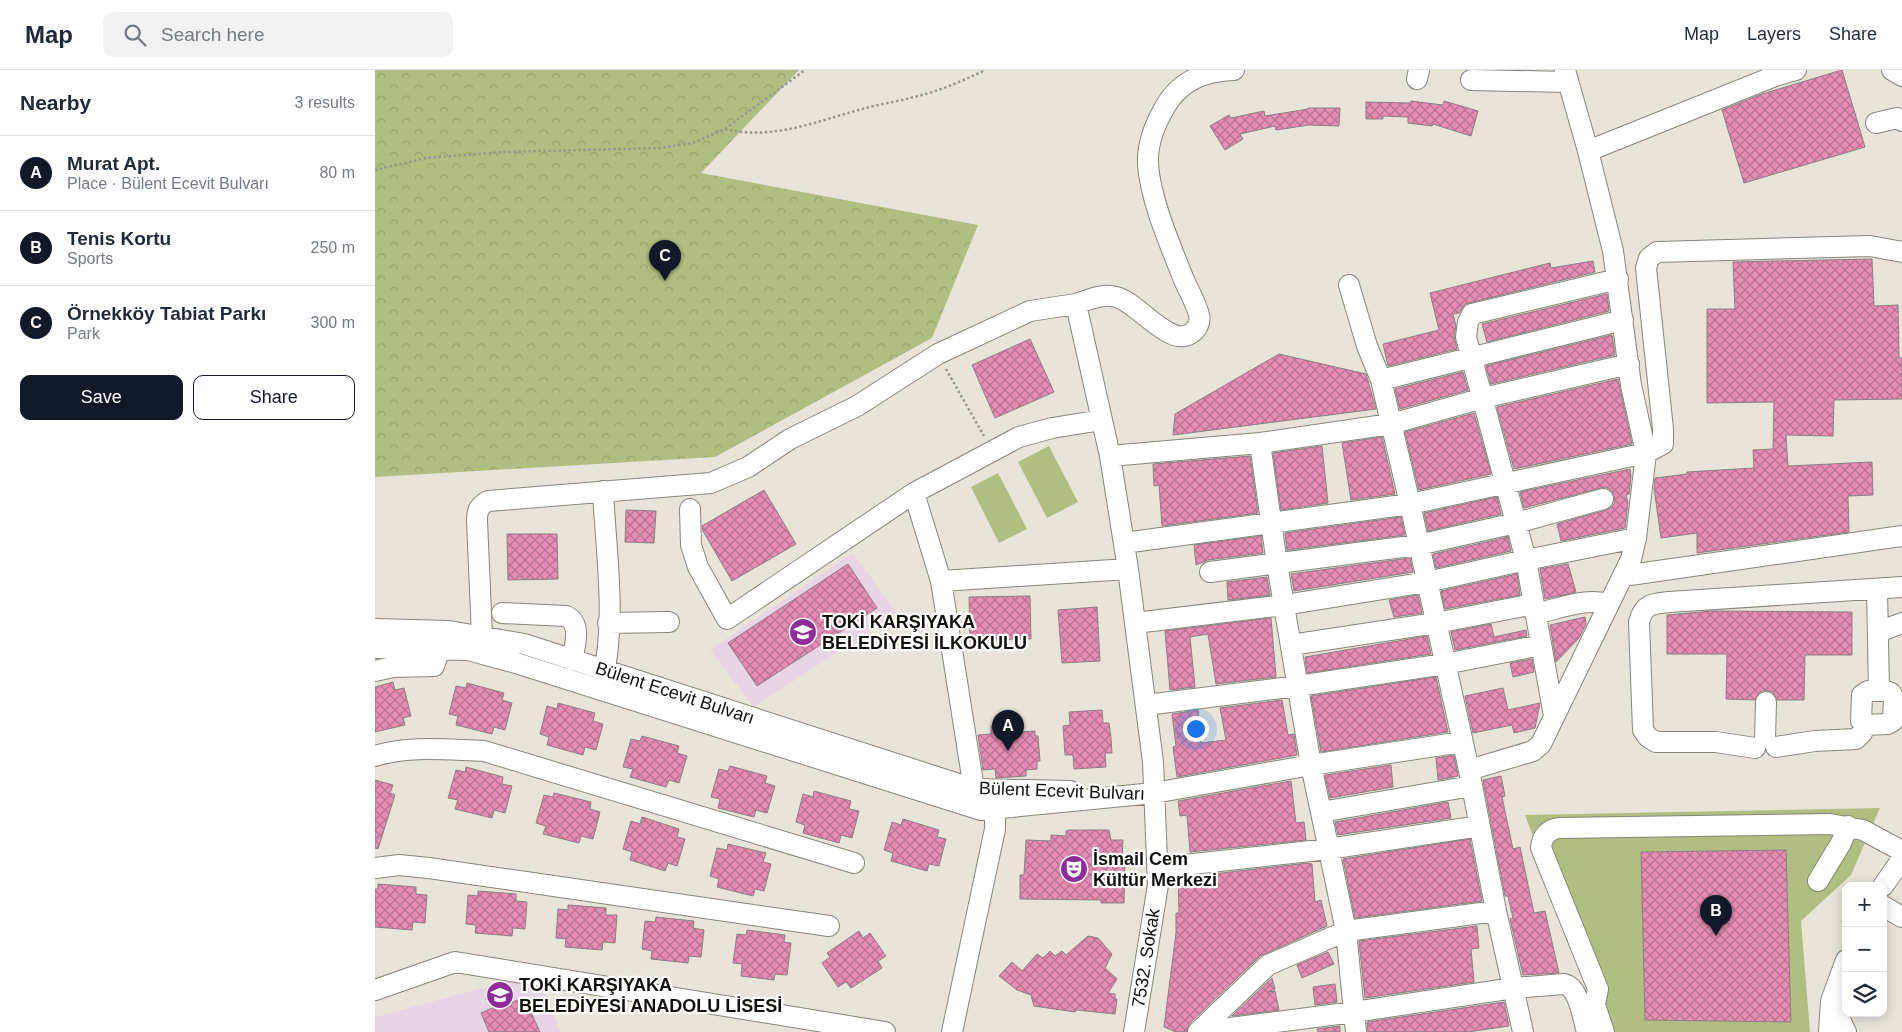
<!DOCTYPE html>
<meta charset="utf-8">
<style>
:root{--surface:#fff;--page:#f2f2f3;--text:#1f2937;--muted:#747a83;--line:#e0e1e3;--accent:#111827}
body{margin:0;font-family:Helvetica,sans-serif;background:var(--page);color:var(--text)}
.controls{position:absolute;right:15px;bottom:15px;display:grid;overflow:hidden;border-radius:10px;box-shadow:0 2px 12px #0003}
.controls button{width:45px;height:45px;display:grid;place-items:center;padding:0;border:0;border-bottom:1px solid var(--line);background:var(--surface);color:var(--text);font:25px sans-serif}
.you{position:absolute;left:820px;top:658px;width:18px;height:18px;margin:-12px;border:4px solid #fff;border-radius:50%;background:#1a73e8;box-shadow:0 0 0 8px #1a73e833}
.badge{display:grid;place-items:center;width:32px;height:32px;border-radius:50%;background:var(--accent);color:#fff;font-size:16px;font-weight:700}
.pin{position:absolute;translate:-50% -41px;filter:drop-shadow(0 1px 2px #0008)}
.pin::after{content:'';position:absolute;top:26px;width:18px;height:15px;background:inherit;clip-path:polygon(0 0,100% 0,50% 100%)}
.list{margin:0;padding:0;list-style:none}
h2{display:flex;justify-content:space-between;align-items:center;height:65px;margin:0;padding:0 20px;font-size:21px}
h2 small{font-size:16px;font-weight:400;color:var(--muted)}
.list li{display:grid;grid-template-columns:32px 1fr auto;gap:15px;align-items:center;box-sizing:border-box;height:75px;padding:0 20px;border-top:1px solid var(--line)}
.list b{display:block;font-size:19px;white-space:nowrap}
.list p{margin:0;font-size:16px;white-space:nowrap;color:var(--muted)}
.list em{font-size:16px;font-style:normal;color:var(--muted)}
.actions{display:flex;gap:10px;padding:15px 20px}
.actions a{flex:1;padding:11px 0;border:1px solid var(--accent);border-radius:10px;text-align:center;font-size:18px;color:var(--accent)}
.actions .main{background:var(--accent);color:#fff}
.icon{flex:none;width:28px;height:28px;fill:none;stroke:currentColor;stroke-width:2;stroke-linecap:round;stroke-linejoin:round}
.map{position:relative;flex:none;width:1527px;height:962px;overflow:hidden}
header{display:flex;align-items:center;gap:30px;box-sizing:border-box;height:70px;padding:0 25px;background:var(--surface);border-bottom:1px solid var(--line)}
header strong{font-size:24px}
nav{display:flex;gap:28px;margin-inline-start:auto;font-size:18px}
.search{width:350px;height:45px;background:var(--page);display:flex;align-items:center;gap:12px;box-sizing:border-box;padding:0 18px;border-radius:10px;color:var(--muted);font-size:19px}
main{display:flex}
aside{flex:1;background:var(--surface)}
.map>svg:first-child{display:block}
.education{fill:#e7d4e5}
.grass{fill:#b0bf81}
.park{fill:url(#park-crowns)}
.building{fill:url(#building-cross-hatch);stroke:#8b7f84}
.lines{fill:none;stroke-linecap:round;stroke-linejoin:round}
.minor-casing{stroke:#87847a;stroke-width:22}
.path{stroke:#9b9790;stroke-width:2.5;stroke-dasharray:2.5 2.5;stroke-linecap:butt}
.minor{stroke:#fff;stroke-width:20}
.labels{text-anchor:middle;stroke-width:4.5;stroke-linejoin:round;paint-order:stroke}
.poi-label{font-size:18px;font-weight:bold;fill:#12100d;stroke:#fff;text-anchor:start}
.street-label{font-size:18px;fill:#12100d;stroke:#fff}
</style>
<header>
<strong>Map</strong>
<div class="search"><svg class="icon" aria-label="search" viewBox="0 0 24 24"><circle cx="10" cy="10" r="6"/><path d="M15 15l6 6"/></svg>Search here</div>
<nav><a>Map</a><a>Layers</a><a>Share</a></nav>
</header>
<main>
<aside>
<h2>Nearby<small>3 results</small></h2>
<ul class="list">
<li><span class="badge">A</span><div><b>Murat Apt.</b><p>Place · Bülent Ecevit Bulvarı</p></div><em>80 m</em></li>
<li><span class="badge">B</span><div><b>Tenis Kortu</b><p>Sports</p></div><em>250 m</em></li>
<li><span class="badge">C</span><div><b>Örnekköy Tabiat Parkı</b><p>Park</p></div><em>300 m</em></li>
</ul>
<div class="actions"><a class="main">Save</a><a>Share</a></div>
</aside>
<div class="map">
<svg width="1527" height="962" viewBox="0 0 1527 962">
<defs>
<pattern id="park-crowns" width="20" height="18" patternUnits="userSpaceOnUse" patternTransform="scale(1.25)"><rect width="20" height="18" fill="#b0bf81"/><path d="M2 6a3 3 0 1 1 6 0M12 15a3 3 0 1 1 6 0" fill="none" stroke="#96a36e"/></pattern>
<pattern id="building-cross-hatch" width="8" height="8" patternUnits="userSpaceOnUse" patternTransform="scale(1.25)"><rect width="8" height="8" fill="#e58db3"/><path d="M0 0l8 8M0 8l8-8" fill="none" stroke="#b87290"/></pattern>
</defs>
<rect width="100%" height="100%" fill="#e9e4da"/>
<path class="education" d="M478,483l44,60 -143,94 -44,-57z
M160,904l26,58h-186v-15z"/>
<path class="grass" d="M674,376l29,56 -31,16 -29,-56z
M623,403l29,56 -28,14 -28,-56z
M1505,738l-29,67 -50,46 9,111h-204l-81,-217z"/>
<path class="park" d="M0,0h424l-98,103 277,52 -46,113 -217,119 -340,20z"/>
<path class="building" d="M1467,0l23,77 -121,36 -22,-73 40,-16z
M1036,31l32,4 1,-4 34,10 -7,25 -38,-12 -1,2 -24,-3v-6l-25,-1v3h-17v-17l44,1z
M933,38h32l-1,18 -30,-1 -33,5 -1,-4 -35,8 3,5 -18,11 -15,-24 19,-11 2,3 33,-7 1,5 43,-7z
M1497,189l2,47 24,-1 1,53h3v41l-68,1 -1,36 -47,-1 2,31 84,-4 1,33 -25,1 1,36 -152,21v-20l-36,5 -7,-50 1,-10 32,-4v-2l67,-4 -1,-18 20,-1 1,-47 -67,1v-94h28l-2,-47z
M1218,191l2,11 -130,32 -6,9 -6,1 3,12 -2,10 3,13 -69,17 -5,-22 56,-14 -9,-37 120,-30 1,5z
M1232,224l2,17 -122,31 -5,-18z
M1237,265l3,20 -124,29 -5,-18z
M655,269l24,53 -59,26 -23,-53z
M904,284l87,20 10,35 -203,26 2,-21z
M1088,302l5,18 -68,19 -5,-20z
M1243,309l14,65 -118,25 -17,-62z
M1099,343l17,61 -72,16 -14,-58z
M1007,367l13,57 -44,6 -9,-57z
M947,376l6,57 -47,7 -8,-57z
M875,386l8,57 -96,13 -3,-41 -5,1 -1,-22z
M1255,399l1,7 -2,18 -3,1 2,8 -3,25 -64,13 -4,-17 49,-14 6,-3 3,-5 -1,-7 -3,-5 -6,-3 -81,21 -4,-16z
M389,420l32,54 -64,37 -29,-50 -1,-5z
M1122,427l4,17 -73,17 -4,-18z
M251,440l30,1 -2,32 -29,-1z
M1026,447l4,18 -118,15 -2,-17z
M132,464h50l1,45 -50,1z
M886,466l2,17 -55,7 -12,5 -2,-20z
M1133,467l3,14 -75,17 -3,-14z
M1035,488l3,14 -119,19 -3,-17z
M473,494l29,44 -120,78 -29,-43z
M1193,494l8,28 -31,7 -5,-30z
M1142,504l3,21 -75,14 -4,-18z
M892,507l3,18 -42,5 -1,-18z
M1043,525l4,18 -28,4 -5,-17z
M655,526l1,43 -61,2 -1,-44z
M722,537l3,54 -38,2 -4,-53z
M1337,541l140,1v43h-47l-1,45h-27l-4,-8 -7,-2 -6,2 -5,8 -29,-1 1,-45h-60v-39z
M1210,547l1,7 -7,14 -23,24 -6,-37z
M896,548l5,59 -60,7 -8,-50 -18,3 5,50 -25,3 -5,-59z
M1116,554l3,13 32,-7 1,6 -72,14 -4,-18z
M1052,566l4,18 -124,19 -2,-16z
M1157,589l2,13 -21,5 -3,-14z
M1061,607l12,55 -127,20 -10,-56z
M18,612l2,8 9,-2 7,28 -8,2 2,7 -30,7v-45z
M92,613l37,10 -2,7 10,3 -7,27 -11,-3 -2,7 -36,-9 2,-9 -9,-2 7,-28 10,2z
M1128,618l5,22 32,-7 -5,25 -21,5 -2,-8 -39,8 -8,-37z
M907,630l6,35 6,-1 3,21 -120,22 -4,-30 3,-1 -4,-32 26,-4 3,33 25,-3 -6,-32z
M183,633l37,10 -2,8 10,3 -7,26 -11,-3 -2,8 -36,-10 2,-8 -9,-3 7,-28 10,3z
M727,640l1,13h6l2,15 1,15h-7l1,14 -32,2 -1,-14h-8l-2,-29 7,-1 -1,-13z
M645,653l1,9 14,-1v5h3l2,25h-3v8l-11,1v6l-30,2 -1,-9 -12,1 -5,-35 13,-1v-8z
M267,666l37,10 -2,7 10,3 -8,27 -10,-3 -3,7 -36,-10 3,-8 -10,-2 8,-28 9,2z
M1079,685l4,21 -20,4 -2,-22z
M1016,695l2,22 -63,11 -5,-23z
M355,696l37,10 -2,7 10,3 -8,27 -11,-3 -2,7 -36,-9 2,-9 -9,-2 8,-28 9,2z
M91,697l37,10 -1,7 10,2 -7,27 -11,-3 -2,8 -37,-9 3,-9 -10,-2 8,-28 9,2z
M1126,706l4,20 -3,1 11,52 7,-2 14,66 11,-2 14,62 -36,2 -13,-56 3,-1 -5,-22h-3l-22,-116z
M0,710l18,5 -3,8 5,2 -17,54 -3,-1z
M916,711l5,42 8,-1 2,18 -116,12 -3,-37 -7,1 -2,-15z
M439,721l37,10 -2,8 10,2 -7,27 -11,-3 -2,8 -36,-10 2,-8 -9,-3 7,-28 10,3z
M179,723l37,9 -1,7 10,3 -7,27 -12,-3 -2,7 -36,-9 3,-8 -10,-3 8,-28 9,2z
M1073,732l3,16 -113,17 -3,-13z
M267,747l37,12 -2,8 8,2 -8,27 -9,-3 -3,8 -35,-11 2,-8 -9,-3 8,-28 9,3z
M528,749l36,11 -2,7 9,2 -7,27 -10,-2 -2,7 -36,-10 2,-8 -9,-3 8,-28 9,3z
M694,760h40l2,10h12l-1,20h3l-1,43h-23v-3l-81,-1v-24h4l2,-35 25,1v-6l15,1v-5z
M1095,769l12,62 -127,17 -12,-59z
M353,774l38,9 -3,9 8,2 -7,27 -9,-2 -2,7 -36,-9 2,-8 -9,-3 7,-28 10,2z
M1411,780l5,172 -146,-2 -4,-168z
M933,793l4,1 3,38 6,-2 6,26 -67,30 -70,67 -4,9h-10l-12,-5 12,-94v-20h3l-1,-35z
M3,814l38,3v7l11,1 -2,28 -12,-1 -1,8 -37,-3v-38h3z
M103,821l38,3v7l11,1 -2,27 -12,-1 -1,8 -37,-3 1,-8 -10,-1 2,-29 10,1z
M193,835l38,3v7h11l-2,28 -12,-1 -1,8 -37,-3 1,-8 -10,-1 2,-29 10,1z
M281,847l38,4 -1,7 11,2 -3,27 -12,-1 -1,7 -37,-4 1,-8 -10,-2 3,-28 10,1z
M1102,856l2,22 -8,1 3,33 -109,16 -6,-57z
M372,860l38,5 -1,7 7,1 -4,32 -12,-1 -1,6 -33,-4 1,-12 -9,-1 4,-29 9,1z
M484,861l4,7 7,-5 16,23 -8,5 4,7 -31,20 -5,-6 -8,5 -16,-24 8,-6 -3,-4z
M713,866l10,2 14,16 -7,14 12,11 -9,14 7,1v5h2l-2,15 -39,-4 -1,2 -41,-6 -3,-11 -14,-5 -18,-14 13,-14 10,9 15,-17 6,4 7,-7 5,5 7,-5 4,4z
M953,882l6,12 -32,14 -5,-13z
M897,908l3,11 -7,3 7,-1 4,19 -47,6z
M960,914l2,18 -22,3 -2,-18z
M149,927l16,35h-51l-8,-19 27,-12 1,3z
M1129,932l5,24 -41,6h-100l-1,-10z
M965,956v6h-22l-1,-3z"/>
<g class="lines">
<g class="minor-casing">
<path id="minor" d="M1517,0l10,6
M1042,9l2,-9
M1096,10l97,2
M1501,53l21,-5 5,3
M1213,81l187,-75 21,-6
M974,215l18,61 14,34 29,124 59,266 27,141 27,121
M701,234c12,-4 27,-11 40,-7 20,4 53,50 74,37 7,-4 11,-12 9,-19 -3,-12 -10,-24 -15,-35 -13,-33 -34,-81 -36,-116 -1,-20 7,-40 17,-57 15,-27 40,-36 69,-37
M1006,310l242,-60
M885,373l17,121 34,201 35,166 10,101
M735,386l150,-13 131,-19 92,-26 146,-34
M539,423l27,88 33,208 21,20v20l-43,203
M315,439l1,36 7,22 29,52 187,-126 105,-56 33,-9 50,-8
M749,473l286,-39 236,-51 17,-9v-15l-17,-161 3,-10 8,-6 213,-6 32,6
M835,502l208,-27 98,-22 87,-24
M1248,506l279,-40
M566,511l187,-12
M1502,519l2,102
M127,543l64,3c16,7 9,30 6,44
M1160,544c23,-5 51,-17 74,-10
M233,553l61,-1
M760,553l149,-18 143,-23 99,-22 110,-22
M0,559l74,2 75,13 450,145 96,2
M1503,562l24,-9
M107,566l-5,-115c0,-11 2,-15 11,-20l223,-18 37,-16 42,-28 67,-33 81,-52 92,-43 46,-7 34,152 18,113 25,193 5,123 -24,147
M916,575l145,-22 98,-19
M0,578l93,2 48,13 465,147 173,-17 157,-28 151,-23
M0,601l18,-4 41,-1 6,-17
M227,613c15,-62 4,-129 1,-192
M771,635l152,-19 147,-22 96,-19
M1179,646l-28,-156 -60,-223 2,-15 4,-8 146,-35
M1390,668l1,-36
M1401,677l39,-6 41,-2 6,-6 3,-8 -4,-4 1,-26 6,-4h18l5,2 3,5 -1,23 -5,3 -23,1
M1380,678l-39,-6h-60l-8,-5 -5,-7 -4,-108c5,-19 14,-18 30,-20l233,-15
M0,686c35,-11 73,-6 109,-5l370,112
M1094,700l64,-19 8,-7 90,-185 5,-21 10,-85 -15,-68 -18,-134 -25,-100 -23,-81
M946,742l151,-26
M0,798l24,-3 30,3 400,58
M782,798l171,-19 152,-23
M1443,811l23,-38 7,-17
M1508,816l19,-27
M1508,836l19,11
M0,920l80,-28 430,70
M1456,931l15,31
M823,962l70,-67 78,-34 150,-20
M824,962l155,-20 160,-24 50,-4c16,4 18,33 23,48
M1229,962l-9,-27 3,-16 -57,-141c1,-12 7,-19 19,-20l270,-4 33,6 39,21
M1454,962l2,-31 15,-41"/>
</g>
<path class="path" d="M350,59c49,12 94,-9 141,-21 14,-4 30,-6 44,-10 27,-6 51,-16 75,-28
M0,100l51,-12 77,-6 157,-4 33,-5 32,-14 80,-59
M571,299l38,67"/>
<use href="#minor" class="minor"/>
</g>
<defs>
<g id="school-disc" transform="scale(1.4375)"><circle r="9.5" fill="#8d2e98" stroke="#fff"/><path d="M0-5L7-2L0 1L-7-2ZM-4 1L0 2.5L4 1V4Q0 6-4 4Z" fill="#fff"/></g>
<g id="theatre-disc" transform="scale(1.4375)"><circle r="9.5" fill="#8d2e98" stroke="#fff"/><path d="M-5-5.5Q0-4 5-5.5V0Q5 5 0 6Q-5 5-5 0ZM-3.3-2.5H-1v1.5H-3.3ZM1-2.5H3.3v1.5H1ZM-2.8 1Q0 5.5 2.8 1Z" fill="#fff"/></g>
</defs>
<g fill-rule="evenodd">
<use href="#school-disc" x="428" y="562"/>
<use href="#theatre-disc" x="699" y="799"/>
<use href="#school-disc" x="125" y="925"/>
</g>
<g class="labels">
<g class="poi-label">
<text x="447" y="558">TOKİ KARŞIYAKA<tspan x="447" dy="21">BELEDİYESİ İLKOKULU</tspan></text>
<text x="718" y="795">İsmail Cem<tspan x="718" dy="21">Kültür Merkezi</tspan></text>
<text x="144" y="921">TOKİ KARŞIYAKA<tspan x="144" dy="21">BELEDİYESİ ANADOLU LİSESİ</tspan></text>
</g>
<g class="street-label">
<text transform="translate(300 623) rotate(18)" y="6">Bülent Ecevit Bulvarı</text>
<text transform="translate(687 721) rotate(2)" y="6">Bülent Ecevit Bulvarı</text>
<text transform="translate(771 888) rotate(-81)" y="6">7532. Sokak</text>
</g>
</g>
</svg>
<div class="controls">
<button>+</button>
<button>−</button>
<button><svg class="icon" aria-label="layers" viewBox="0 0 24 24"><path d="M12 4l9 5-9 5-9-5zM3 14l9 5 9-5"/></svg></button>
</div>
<div class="you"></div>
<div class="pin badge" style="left:633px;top:681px">A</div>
<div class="pin badge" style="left:1341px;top:866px">B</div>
<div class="pin badge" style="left:290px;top:211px">C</div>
</div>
</main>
